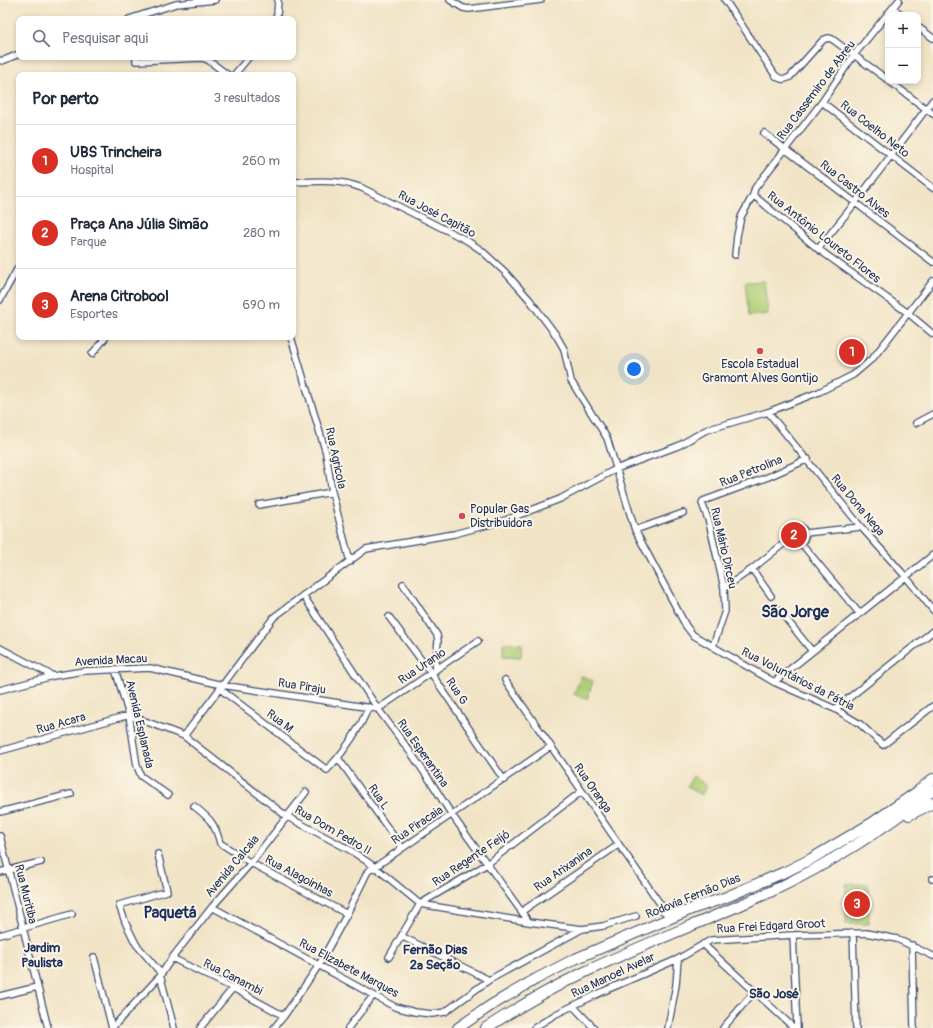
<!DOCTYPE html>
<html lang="pt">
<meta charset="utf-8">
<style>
:root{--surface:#fff;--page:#f6f6f7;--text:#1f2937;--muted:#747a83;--line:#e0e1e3;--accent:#d93025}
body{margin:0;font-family:Pangolin,sans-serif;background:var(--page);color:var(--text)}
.controls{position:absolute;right:12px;top:12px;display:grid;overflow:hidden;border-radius:8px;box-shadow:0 2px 6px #0003}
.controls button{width:36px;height:36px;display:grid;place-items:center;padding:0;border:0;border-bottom:1px solid var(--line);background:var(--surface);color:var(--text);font:20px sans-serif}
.you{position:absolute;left:634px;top:369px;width:14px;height:14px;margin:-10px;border:3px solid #fff;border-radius:50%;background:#1a73e8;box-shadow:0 0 0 6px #1a73e833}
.badge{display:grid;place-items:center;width:26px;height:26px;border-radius:50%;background:var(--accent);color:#fff;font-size:13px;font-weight:700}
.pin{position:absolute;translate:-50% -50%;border:2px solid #fff;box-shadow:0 1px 4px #0006}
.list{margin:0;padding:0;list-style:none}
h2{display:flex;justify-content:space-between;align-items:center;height:52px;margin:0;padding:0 16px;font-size:17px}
h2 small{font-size:13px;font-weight:400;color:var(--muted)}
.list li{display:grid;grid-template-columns:26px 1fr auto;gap:12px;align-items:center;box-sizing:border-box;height:72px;padding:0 16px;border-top:1px solid var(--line)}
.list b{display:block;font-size:15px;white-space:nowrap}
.list p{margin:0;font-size:13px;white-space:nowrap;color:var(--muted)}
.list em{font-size:13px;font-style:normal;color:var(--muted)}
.icon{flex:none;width:22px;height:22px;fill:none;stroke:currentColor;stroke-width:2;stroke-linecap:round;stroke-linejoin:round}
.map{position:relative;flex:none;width:933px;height:1028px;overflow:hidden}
.search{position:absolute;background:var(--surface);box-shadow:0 2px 6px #0003;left:16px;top:16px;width:280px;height:44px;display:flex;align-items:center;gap:10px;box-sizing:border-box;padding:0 14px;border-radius:8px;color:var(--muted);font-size:15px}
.panel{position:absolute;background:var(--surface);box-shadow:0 2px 6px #0003;left:16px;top:72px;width:280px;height:268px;border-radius:8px}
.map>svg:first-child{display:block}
.green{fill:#afcd74;stroke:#657e69}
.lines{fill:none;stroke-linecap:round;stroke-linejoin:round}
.street-casing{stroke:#3b4a6e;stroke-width:8}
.highway-casing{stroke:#3b4a6e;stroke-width:12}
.street{stroke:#fff;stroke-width:5.5}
.highway{stroke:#fff;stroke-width:10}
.poi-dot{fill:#d1495b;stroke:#fcf5e5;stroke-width:1.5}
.labels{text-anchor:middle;stroke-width:4;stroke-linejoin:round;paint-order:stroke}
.street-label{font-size:12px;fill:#1b2f5e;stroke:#fcf5e5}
.poi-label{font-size:12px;fill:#1b2f5e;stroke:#fcf5e5}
.neighbourhood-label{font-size:13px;font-weight:bold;fill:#1b2f5e;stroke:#fcf5e5}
.district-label{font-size:16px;font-weight:bold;fill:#1b2f5e;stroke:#fcf5e5}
</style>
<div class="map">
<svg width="933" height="1028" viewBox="0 0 933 1028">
<rect width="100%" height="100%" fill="#fcf5e5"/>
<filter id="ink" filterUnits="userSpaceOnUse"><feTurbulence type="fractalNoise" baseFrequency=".025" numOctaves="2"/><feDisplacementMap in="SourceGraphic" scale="8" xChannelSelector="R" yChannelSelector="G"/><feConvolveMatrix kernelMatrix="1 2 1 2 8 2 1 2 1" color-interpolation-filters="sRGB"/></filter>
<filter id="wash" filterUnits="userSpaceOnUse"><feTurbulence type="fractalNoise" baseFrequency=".012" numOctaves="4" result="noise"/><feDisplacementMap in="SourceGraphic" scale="16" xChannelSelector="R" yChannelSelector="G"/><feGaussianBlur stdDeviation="0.9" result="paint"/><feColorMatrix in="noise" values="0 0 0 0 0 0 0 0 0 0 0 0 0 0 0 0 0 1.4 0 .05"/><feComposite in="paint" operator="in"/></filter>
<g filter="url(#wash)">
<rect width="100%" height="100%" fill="#f1e4c6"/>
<path class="green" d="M764,281l4,33 -19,2 -4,-34z
M503,643l19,1 -1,13 -18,-1z
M581,676l12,5 -6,18 -13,-5z
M693,776l14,10 -6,9 -14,-9z
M846,884h22l1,40h-23z"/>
</g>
<g filter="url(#ink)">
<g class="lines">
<g class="street-casing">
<path id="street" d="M450,0l13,8 6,1 72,-9
M725,0l50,75c4,4 9,6 15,2l33,-37 5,-2 4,1 56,41
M893,8l9,7
M129,19l47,-15 39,-4
M275,19l2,-4 1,-15
M918,27l15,11
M136,57v4l66,-3 6,2 20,15
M0,60l2,1 17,-7
M234,75l15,-18
M889,81l44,33
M822,102l111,86
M764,133l169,129
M293,182c24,-1 47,-3 69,6l104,52 15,10 24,22 24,27 27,36 8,14 7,32 36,57 28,92 51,96 7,9 81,47 61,27 25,15 23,21 50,-39
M753,195l2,-7 67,-86 32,-47 45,-55
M818,249l37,-46 78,-103
M735,255l2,-19 4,-19 12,-22 65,54 90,64 25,21
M0,300l19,-34
M291,337l35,116 6,39 18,70
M92,354l14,-17
M768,412l93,115 45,50 27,33
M916,423l17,-9
M259,505l73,-13
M785 535a10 10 0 1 1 20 0a10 10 0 1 1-20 0Z
M635,530l48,-17
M805,533l56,-6
M801,543l58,70
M752,569l19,27
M403,584l34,51 1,6 -3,30
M724,588l28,-19 35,-28
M303,595l75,114 33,44 22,32 19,30 77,107
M779,610l33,41
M389,617l42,56 73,107
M713,646l12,-35 -1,-23 -15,-66 -7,-19 1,-2 65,-24 40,-18
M0,648l53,28
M115,669l14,46 8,51 4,10 27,19
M505,680l158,228
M774,682l159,-127
M220,689l107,81c17,-18 32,-40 42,-63
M0,690l53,-14 31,-5 66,-3 72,17 156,24 100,-68
M835,709l98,-78
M184,736l90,-119 92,-68 88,-15 52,-14 54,-21 56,-30 62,-23 28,-16 62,-18 51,-20 34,-17 20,-17 60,-77
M0,751l129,-36 55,21 102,80 64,34 25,17 45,37 109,18 53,7 21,-3 33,-10
M338,758l64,90
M194,806c15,12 21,17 26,37l31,20 96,51
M0,812l71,-18
M0,836l48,192
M158,854l9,37 -48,14 7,19 10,20 23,27 15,57
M0,872l41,-10
M932,879h1
M212,907l183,100 20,5 17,2 13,-2 44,-32 93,-51
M521,912l97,-67
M853,933l3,95
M0,935l72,-21
M793,935l4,93
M401,936l88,44
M703,944l91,84
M912,945l2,83
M94,957l18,71
M389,957l31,-53 67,-40 95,-73
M172,958l61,30 51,28
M0,996l37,-9
M573,1006l21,22
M112,1028l48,-52 12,-18 40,-51 39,-44 55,-71
M200,1028l33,-40
M274,1028l10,-12 35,-51 28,-51 21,-43 7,-4 175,-120
M348,1028l25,-32
M534,1028l22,-14 48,-23 74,-32 33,-19 82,-5 73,-2 31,6 36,17
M668,1028l8,-43 2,-26
M723,1028l32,-37"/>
</g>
<g class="highway-casing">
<path id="highway" d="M909,815l24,-12
M663,908c6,6 10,5 18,4
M458,1028l32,-22 46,-27 39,-20 119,-51 30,-10 63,-27 24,-12 61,-36 45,-31 16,-13
M486,1028c31,-20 63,-39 97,-55 62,-30 126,-53 189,-82 55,-26 113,-63 161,-101"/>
</g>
<use href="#street" class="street"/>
<use href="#highway" class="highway"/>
</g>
</g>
<g class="poi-dot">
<circle cx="760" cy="351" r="4"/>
<circle cx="462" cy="516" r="4"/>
</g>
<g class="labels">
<g class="street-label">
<text transform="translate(816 90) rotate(-53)" y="4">Rua Cassemiro de Abreu</text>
<text transform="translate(875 129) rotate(38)" y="4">Rua Coelho Neto</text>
<text transform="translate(855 189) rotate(38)" y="4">Rua Castro Alves</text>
<text transform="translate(437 214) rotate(28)" y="4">Rua José Capitão</text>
<text transform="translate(824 237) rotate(38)" y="4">Rua Antônio Loureto Flores</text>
<text transform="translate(336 458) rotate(78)" y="4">Rua Agricola</text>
<text transform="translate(751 471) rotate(-22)" y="4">Rua Petrolina</text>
<text transform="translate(858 505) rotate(50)" y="4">Rua Dona Nega</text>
<text transform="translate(724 548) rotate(77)" y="4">Rua Mário Dirceu</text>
<text transform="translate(111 660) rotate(-3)" y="4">Avenida Macau</text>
<text transform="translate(422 666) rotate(-34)" y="4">Rua Uranio</text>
<text transform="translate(798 679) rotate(27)" y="4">Rua Voluntários da Pátria</text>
<text transform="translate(302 686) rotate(9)" y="4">Rua Piraju</text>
<text transform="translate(457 691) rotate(56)" y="4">Rua G</text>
<text transform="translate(280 721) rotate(37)" y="4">Rua M</text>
<text transform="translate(61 723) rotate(-16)" y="4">Rua Acara</text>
<text transform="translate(140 724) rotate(77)" y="4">Avenida Esplanada</text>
<text transform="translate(423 753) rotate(55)" y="4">Rua Esperantina</text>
<text transform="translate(593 788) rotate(55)" y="4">Rua Oranga</text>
<text transform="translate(379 797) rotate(55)" y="4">Rua L</text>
<text transform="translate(417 825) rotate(-34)" y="4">Rua Piracaia</text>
<text transform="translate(333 830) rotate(30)" y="4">Rua Dom Pedro II</text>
<text transform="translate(471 858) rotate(-34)" y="4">Rua Regente Feijó</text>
<text transform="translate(232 866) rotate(-50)" y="4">Avenida Calcaia</text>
<text transform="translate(563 869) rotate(-35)" y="4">Rua Arixanina</text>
<text transform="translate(299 876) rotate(28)" y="4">Rua Alagoinhas</text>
<text transform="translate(26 894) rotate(76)" y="4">Rua Muritiba</text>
<text transform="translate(693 896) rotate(-22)" y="4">Rodovia Fernão Dias</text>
<text transform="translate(771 926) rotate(-3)" y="4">Rua Frei Edgard Groot</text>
<text transform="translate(349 968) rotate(28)" y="4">Rua Elizabete Marques</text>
<text transform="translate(613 975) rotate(-25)" y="4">Rua Manoel Avelar</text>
<text transform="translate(233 977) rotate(27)" y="4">Rua Canambi</text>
</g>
<g class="poi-label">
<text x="760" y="368">Escola Estadual<tspan x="760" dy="14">Gramont Alves Gontijo</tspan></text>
<text x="470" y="513" text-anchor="start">Popular Gas<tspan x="470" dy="14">Distribuidora</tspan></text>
</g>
<g class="neighbourhood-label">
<text x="42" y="952">Jardim<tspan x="42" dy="15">Paulista</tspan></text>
<text x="435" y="954">Fernão Dias<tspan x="435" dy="15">2ª Seção</tspan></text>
<text x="774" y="998">São José</text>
</g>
<g class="district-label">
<text x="795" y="617">São Jorge</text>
<text x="170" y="918">Paquetá</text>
</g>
</g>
</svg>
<div class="controls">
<button>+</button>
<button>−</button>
</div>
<div class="you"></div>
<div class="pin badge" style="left:852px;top:352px">1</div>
<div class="pin badge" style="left:794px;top:535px">2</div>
<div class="pin badge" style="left:857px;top:904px">3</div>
<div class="search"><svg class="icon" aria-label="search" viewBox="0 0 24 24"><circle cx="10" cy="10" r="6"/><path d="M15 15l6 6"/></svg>Pesquisar aqui</div>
<section class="panel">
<h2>Por perto<small>3 resultados</small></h2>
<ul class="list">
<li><span class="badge">1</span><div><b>UBS Trincheira</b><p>Hospital</p></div><em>260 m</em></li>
<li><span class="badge">2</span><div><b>Praça Ana Júlia Simão</b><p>Parque</p></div><em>280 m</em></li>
<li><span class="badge">3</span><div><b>Arena Citrobool</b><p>Esportes</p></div><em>690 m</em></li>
</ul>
</section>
</div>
